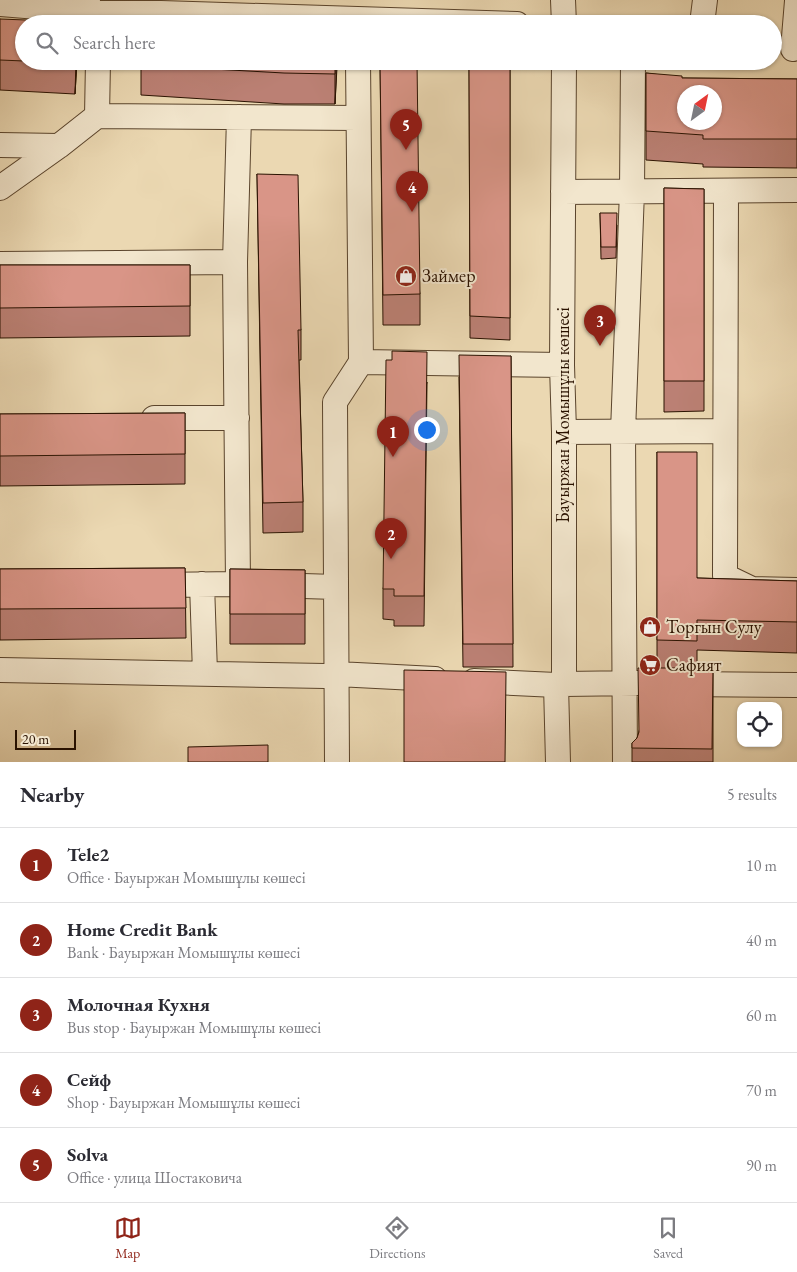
<!DOCTYPE html>
<meta charset="utf-8">
<style>
:root{--surface:#fff;--page:#f2f2f3;--text:#2b2b33;--muted:#7c7c81;--line:#e1e1e2;--accent:#8f2418}
body{margin:0;font-family:"EB Garamond",serif;background:var(--page);color:var(--text)}
.controls{position:absolute;right:15px;bottom:15px;display:grid;overflow:hidden;border-radius:10px;box-shadow:0 1px 4px #0004}
.controls button{width:45px;height:45px;display:grid;place-items:center;padding:0;border:0;border-bottom:1px solid var(--line);background:var(--surface);color:var(--text);font:25px sans-serif}
.compass{position:absolute;left:677px;top:85px;width:45px;height:45px;border-radius:50%;background:var(--surface);box-shadow:0 1px 4px #0004;rotate:33deg}
.scale{position:absolute;left:15px;bottom:12px;width:61px;box-sizing:border-box;padding-left:5px;border:2px solid #2a1200;border-top:0;font-size:14px;line-height:18px;white-space:nowrap;color:#2a1200;-webkit-text-stroke:4px #f2e6cd;paint-order:stroke}
.you{position:absolute;left:426px;top:429px;width:18px;height:18px;margin:-12px;border:4px solid #fff;border-radius:50%;background:#1a73e8;box-shadow:0 0 0 8px #1a73e833}
.badge{display:grid;place-items:center;width:32px;height:32px;border-radius:50%;background:var(--accent);color:#fff;font-size:16px;font-weight:700}
.pin{position:absolute;translate:-50% -41px;filter:drop-shadow(0 1px 2px #0008)}
.pin::after{content:'';position:absolute;top:26px;width:18px;height:15px;background:inherit;clip-path:polygon(0 0,100% 0,50% 100%)}
.list{margin:0;padding:0;list-style:none}
h2{display:flex;justify-content:space-between;align-items:center;height:65px;margin:0;padding:0 20px;font-size:21px}
h2 small{font-size:16px;font-weight:400;color:var(--muted)}
.list li{display:grid;grid-template-columns:32px 1fr auto;gap:15px;align-items:center;box-sizing:border-box;height:75px;padding:0 20px;border-top:1px solid var(--line)}
.list b{display:block;font-size:19px;white-space:nowrap}
.list p{margin:0;font-size:16px;white-space:nowrap;color:var(--muted)}
.list em{font-size:16px;font-style:normal;color:var(--muted)}
.icon{flex:none;width:28px;height:28px;fill:none;stroke:currentColor;stroke-width:2;stroke-linecap:round;stroke-linejoin:round}
.map{position:relative;flex:none;width:797px;height:762px;overflow:hidden}
.search{position:absolute;background:var(--surface);box-shadow:0 1px 4px #0004;left:15px;right:15px;top:15px;height:55px;display:flex;align-items:center;gap:12px;box-sizing:border-box;padding:0 18px;border-radius:28px;color:var(--muted);font-size:19px}
.sheet{height:440px;background:var(--surface)}
nav{display:flex;justify-content:space-around;align-items:center;box-sizing:border-box;height:70px;border-top:1px solid var(--line);background:var(--surface);font-size:14px;color:var(--muted)}
nav a{display:grid;justify-items:center;gap:2px}
nav .on{color:var(--accent)}
.map>svg:first-child{display:block}
.lines{fill:none;stroke-linecap:round;stroke-linejoin:round}
.minor-casing{stroke:#5a442c;stroke-width:26}
.minor{stroke:#f2e6cd;stroke-width:24}
.wall{fill:#bb8074;stroke:#2a1200}
.shaded-wall{fill:#98685e;stroke:#2a1200}
.building{fill:#d99587;stroke:#2a1200;fill-rule:evenodd}
.labels{text-anchor:middle;stroke-width:4;stroke-linejoin:round;paint-order:stroke}
.poi-label{font-size:18px;fill:#2a1200;stroke:#f2e6cd;text-anchor:start}
.street-label{font-size:18px;fill:#2a1200;stroke:#f2e6cd}
</style>
<div class="map">
<svg width="797" height="762" viewBox="0 0 797 762">
<rect width="100%" height="100%" fill="#ebd8b2"/>
<filter id="stains"><feTurbulence type="fractalNoise" baseFrequency=".004" numOctaves="4"/><feColorMatrix values="0 0 0 0 .2 0 0 0 0 .09 0 0 0 0 .02 0 0 0 .5 -.17"/></filter>
<radialGradient id="worn" r=".72"><stop offset=".6" stop-color="#630" stop-opacity="0"/><stop offset="1" stop-color="#630" stop-opacity=".3"/></radialGradient>
<g class="lines">
<g class="minor-casing">
<path id="minor" d="M563,0l1,24
M0,4l99,8 62,1 356,11
M702,24l3,-24
M793,49l4,-48
M97,116l261,2
M0,145l59,1
M0,188l59,-42 38,-30 1,-55
M726,191l-1,385 27,13 45,1
M563,192l234,-2
M0,264l235,-2
M361,362l201,3
M154,418h83
M564,432l161,-1
M202,584l3,89
M238,584l-3,-322 4,-145
M153,585l85,-1 98,3
M0,670l325,6 12,-2 98,5
M474,681l82,4
M564,684l74,-1
M681,684l116,1
M337,762l-2,-360 26,-40 -3,-301
M558,762l-2,-77 8,-1v-252l-2,-67 2,-304
M625,762l-2,-330 9,-241 1,-130"/>
</g>
<use href="#minor" class="minor"/>
</g>
<path class="wall" d="M0,19l77,42 -2,33 -75,-4z
M141,61h196l-2,43h-51l-143,-9z
M380,61l40,233v31h-37z
M469,61h41v279l-40,-2z
M646,73l36,5 115,1v89l-94,-1v-3l-57,-4z
M257,174l44,156v30h-2l4,142v30l-40,1z
M664,188l40,1v222l-40,1z
M600,213l17,12 -1,33 -15,1z
M0,265h190v71l-190,2z
M511,356l2,311h-50l-4,-290z
M427,382l-3,244h-30v-6l-11,-1v-30z
M185,413v71l-185,2v-72z
M657,452l40,126 100,3v72l-100,-3v18h16v94h-81v-19l5,-5 20,-70z
M185,568l1,70 -186,2v-71z
M230,569l75,1v74h-75z"/>
<path class="shaded-wall" d="M76,61h1l-2,33z
M335,61h2v6l-2,37z"/>
<path class="building" d="M0,19l77,3v2h-53v37l-24,-1z
M25,61h51l-1,2z
M141,61h194v13l-51,-1 -143,-8z
M380,61h37l3,233 -37,1z
M469,61h41v257l-40,-2z
M646,73l36,3v2l115,1v60h-94v-4l-57,-4zM684,92h30v30h-30z
M257,174l41,1 3,155h-3l5,172 -40,1z
M664,188l40,1v192h-40z
M600,213h17l-1,34h-15z
M0,265h190v41l-190,2z
M392,351l35,1 -3,244h-30v-7h-11l3,-229h6z
M459,355l52,1 2,288h-50z
M185,413v41l-185,2v-42z
M657,452h40v126l100,3v41l-100,-2v21l-40,-1z
M185,568l1,40 -186,1v-40z
M230,569l75,1v44h-75z
M638,668h75l-1,81 -80,-1v-5l5,-5 2,-6z
M404,670l102,2 -1,90h-101z
M268,745v17h-80v-15z"/>
<defs>
<g id="shop-disc" transform="scale(1.125)"><circle r="9.5" fill="#8f2418" stroke="#f2e6cd"/><path d="M-5-2.5h2.3a2.7 3.5 0 0 1 5.4 0H5L5.5 6h-11ZM-1.5-2.5h3a1.5 2.3 0 0 0-3 0Z" fill="#fff"/></g>
<g id="supermarket-disc" transform="scale(1.125)"><circle r="9.5" fill="#8f2418" stroke="#f2e6cd"/><path d="M-6-5.5h2.5l.6 2H6L4.5 2H-2.5L-4.4-4H-6ZM-1.5 3.2a1.3 1.3 0 1 0 .1 0ZM3 3.2a1.3 1.3 0 1 0 .1 0Z" fill="#fff"/></g>
</defs>
<g fill-rule="evenodd">
<use href="#shop-disc" x="406" y="276"/>
<use href="#shop-disc" x="650" y="627"/>
<use href="#supermarket-disc" x="650" y="665"/>
</g>
<g class="labels">
<g class="poi-label">
<text x="422" y="282">Займер</text>
<text x="666" y="633">Торгын Сулу</text>
<text x="666" y="671">Сафият</text>
</g>
<g class="street-label">
<text transform="translate(563 415) rotate(-90)" y="6">Бауыржан Момышұлы көшесі</text>
</g>
</g>
<rect width="100%" height="100%" filter="url(#stains)"/>
<rect width="100%" height="100%" fill="url(#worn)"/>
</svg>
<div class="controls">
<button><svg class="icon" aria-label="locate" viewBox="0 0 24 24"><circle cx="12" cy="12" r="6"/><path d="M12 2v4M12 18v4M2 12h4M18 12h4"/></svg></button>
</div>
<svg class="compass" viewBox="-18 -18 36 36"><path d="M0-13l5 13h-10z" fill="#e53935"/><path d="M0 13l5-13h-10z" fill="#7c7c81"/></svg>
<div class="scale">20 m</div>
<div class="you"></div>
<div class="pin badge" style="left:393px;top:457px">1</div>
<div class="pin badge" style="left:391px;top:559px">2</div>
<div class="pin badge" style="left:600px;top:346px">3</div>
<div class="pin badge" style="left:412px;top:212px">4</div>
<div class="pin badge" style="left:406px;top:150px">5</div>
<div class="search"><svg class="icon" aria-label="search" viewBox="0 0 24 24"><circle cx="10" cy="10" r="6"/><path d="M15 15l6 6"/></svg>Search here</div>
</div>
<section class="sheet">
<h2>Nearby<small>5 results</small></h2>
<ul class="list">
<li><span class="badge">1</span><div><b>Tele2</b><p>Office · Бауыржан Момышұлы көшесі</p></div><em>10 m</em></li>
<li><span class="badge">2</span><div><b>Home Credit Bank</b><p>Bank · Бауыржан Момышұлы көшесі</p></div><em>40 m</em></li>
<li><span class="badge">3</span><div><b>Молочная Кухня</b><p>Bus stop · Бауыржан Момышұлы көшесі</p></div><em>60 m</em></li>
<li><span class="badge">4</span><div><b>Сейф</b><p>Shop · Бауыржан Момышұлы көшесі</p></div><em>70 m</em></li>
<li><span class="badge">5</span><div><b>Solva</b><p>Office · улица Шостаковича</p></div><em>90 m</em></li>
</ul>
</section>
<nav>
<a class="on"><svg class="icon" aria-label="map" viewBox="0 0 24 24"><path d="M3 6l6-2 6 2 6-2v14l-6 2-6-2-6 2zM9 4v14M15 6v14"/></svg>Map</a>
<a><svg class="icon" aria-label="directions" viewBox="0 0 24 24"><path d="M12 3l9 9-9 9-9-9zM9 14v-3h6M13 9l2 2-2 2"/></svg>Directions</a>
<a><svg class="icon" aria-label="saved" viewBox="0 0 24 24"><path d="M7 4h10v16l-5-4-5 4z"/></svg>Saved</a>
</nav>
